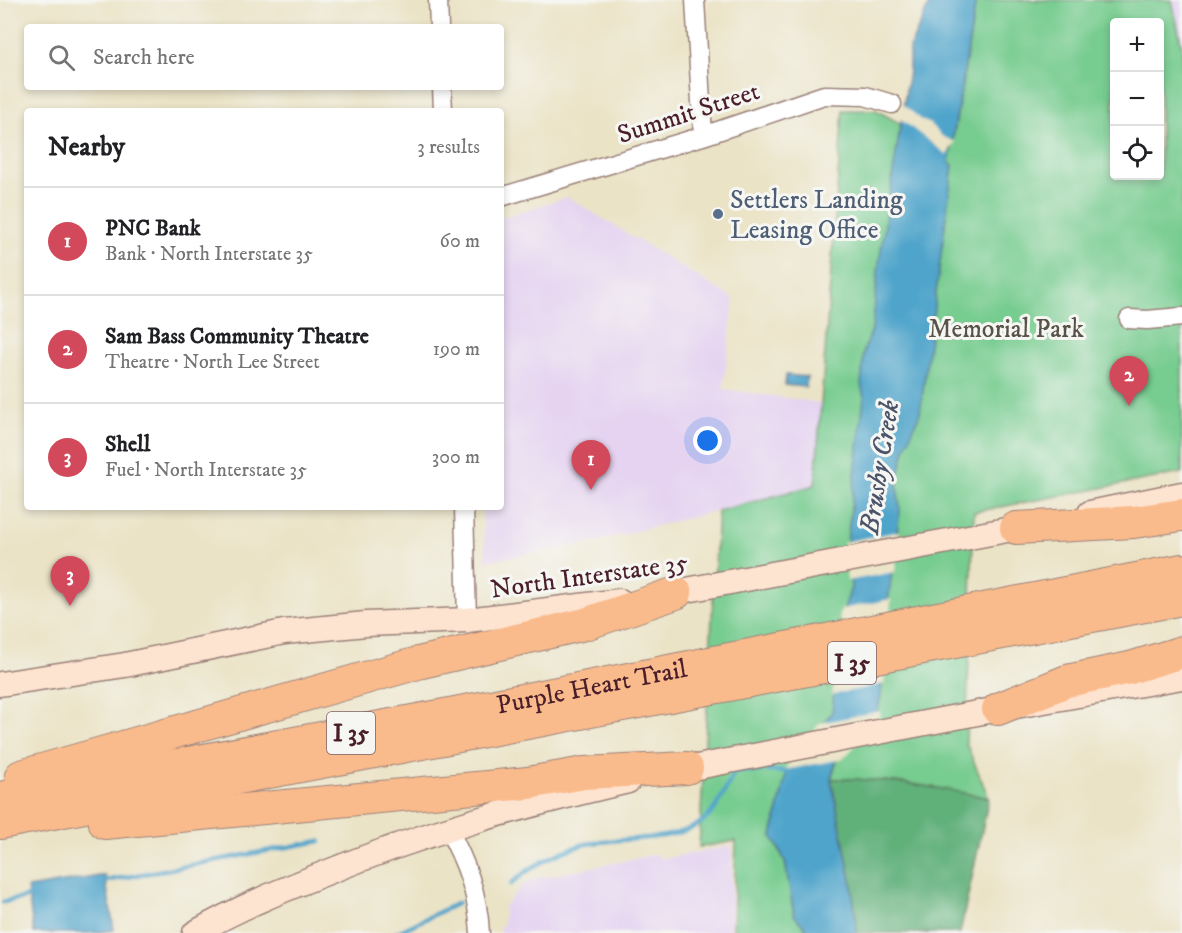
<!DOCTYPE html>
<meta charset="utf-8">
<style>
:root{--surface:#fff;--page:#f6f6f6;--text:#202124;--muted:#757577;--line:#e0e0e0;--accent:#d1495b}
body{margin:0;font-family:"IM FELL DW Pica",serif;background:var(--page);color:var(--text)}
.controls{position:absolute;right:18px;top:18px;display:grid;overflow:hidden;border-radius:6px;box-shadow:0 3px 9px #0003}
.controls button{width:54px;height:54px;display:grid;place-items:center;padding:0;border:0;border-bottom:2px solid var(--line);background:var(--surface);color:var(--text);font:30px sans-serif}
.you{position:absolute;left:708px;top:441px;width:21px;height:21px;margin:-15px;border:4px solid #fff;border-radius:50%;background:#1a73e8;box-shadow:0 0 0 9px #1a73e833}
.badge{display:grid;place-items:center;width:39px;height:39px;border-radius:50%;background:var(--accent);color:#fff;font-size:20px;font-weight:700}
.pin{position:absolute;translate:-50% -50px;filter:drop-shadow(0 2px 3px #0008)}
.pin::after{content:'';position:absolute;top:32px;width:21px;height:18px;background:inherit;clip-path:polygon(0 0,100% 0,50% 100%)}
.list{margin:0;padding:0;list-style:none}
h2{display:flex;justify-content:space-between;align-items:center;height:78px;margin:0;padding:0 24px;font-size:26px}
h2 small{font-size:20px;font-weight:400;color:var(--muted)}
.list li{display:grid;grid-template-columns:39px 1fr auto;gap:18px;align-items:center;box-sizing:border-box;height:108px;padding:0 24px;border-top:2px solid var(--line)}
.list b{display:block;font-size:22px;white-space:nowrap}
.list p{margin:0;font-size:20px;white-space:nowrap;color:var(--muted)}
.list em{font-size:20px;font-style:normal;color:var(--muted)}
.icon{flex:none;width:33px;height:33px;fill:none;stroke:currentColor;stroke-width:2;stroke-linecap:round;stroke-linejoin:round}
.map{position:relative;flex:none;width:1182px;height:933px;overflow:hidden}
.search{position:absolute;background:var(--surface);box-shadow:0 3px 9px #0003;left:24px;top:24px;width:480px;height:66px;display:flex;align-items:center;gap:15px;box-sizing:border-box;padding:0 21px;border-radius:6px;color:var(--muted);font-size:22px}
.panel{position:absolute;background:var(--surface);box-shadow:0 3px 9px #0003;left:24px;top:108px;width:480px;height:402px;border-radius:6px}
.map>svg:first-child{display:block}
.built{fill:#e5d3f1}
.green{fill:#77cc90;stroke:#60765e;stroke-width:1.5;fill-rule:evenodd}
.forest{fill:#61b07a;stroke:#566852;stroke-width:1.5}
.water{fill:#4fa4cb;stroke:#4c627b;stroke-width:1.5}
.pier{fill:#ebe3c6}
.lines{fill:none;stroke-linecap:round;stroke-linejoin:round}
.stream{stroke:#4fa4cb;stroke-width:4.5}
.street-casing{stroke:#9a8178;stroke-width:21}
.secondary-casing{stroke:#9a8178;stroke-width:27}
.highway-casing{stroke:#9a8178;stroke-width:34}
.street{stroke:#fff;stroke-width:18}
.secondary{stroke:#fde4d1;stroke-width:24}
.highway{stroke:#fabb8c;stroke-width:32}
.service-dot{fill:#5c6f8a;stroke:#f6f6f2;stroke-width:2}
.labels{text-anchor:middle;stroke-width:6;stroke-linejoin:round;paint-order:stroke}
.shield{fill:#f6f6f2;stroke:#7e6067;stroke-width:1.5}
.shield-label{font-size:24px;font-weight:bold;fill:#4a1f2b}
.street-label{font-size:26px;fill:#4a1f2b;stroke:#f6f6f2}
.service-label{font-size:26px;fill:#4e5e75;stroke:#f6f6f2;text-anchor:start}
.park-label{font-size:26px;fill:#585349;stroke:#f6f6f2}
.water-label{font-size:27px;font-style:italic;fill:#4c546b;stroke:#f6f6f2}
</style>
<div class="map">
<svg width="1182" height="933" viewBox="0 0 1182 933">
<rect width="100%" height="100%" fill="#f6f6f2"/>
<filter id="ink" filterUnits="userSpaceOnUse"><feTurbulence type="fractalNoise" baseFrequency=".0167" numOctaves="2"/><feDisplacementMap in="SourceGraphic" scale="12" xChannelSelector="R" yChannelSelector="G"/><feConvolveMatrix kernelMatrix="1 2 1 2 8 2 1 2 1" color-interpolation-filters="sRGB"/></filter>
<filter id="wash" filterUnits="userSpaceOnUse"><feTurbulence type="fractalNoise" baseFrequency=".008" numOctaves="4" result="noise"/><feDisplacementMap in="SourceGraphic" scale="24" xChannelSelector="R" yChannelSelector="G"/><feGaussianBlur stdDeviation="1.35" result="paint"/><feColorMatrix in="noise" values="0 0 0 0 0 0 0 0 0 0 0 0 0 0 0 0 0 1.4 0 .05"/><feComposite in="paint" operator="in"/></filter>
<g filter="url(#wash)">
<rect width="100%" height="100%" fill="#ebe3c6"/>
<path class="built" d="M1172,0h10v47z
M567,197l167,102 -11,90 98,14 -6,83 -226,57 -103,18 -4,-54h19v-289z
M732,846l-1,87h-231l-1,-6 4,-1 1,-19 18,-22 12,-6 124,-25 2,5z"/>
<path class="green" d="M976,0h196l10,47v426l-208,39 -8,231 23,55c-53,-11 -104,-20 -158,-19l5,-16 -64,73 13,25 9,54 16,18h-77l3,-92 -37,6 19,-336 97,-26 28,-375h33l25,14 48,38zM1114,22h46v154h-46z"/>
<path class="forest" d="M831,779c54,-1 105,8 158,19l-29,135h-103l-5,-48z"/>
<path class="water" d="M931,0h45l-27,162 4,3 -33,248 -15,36 -8,34 3,27 -12,92 -7,94 -5,21 -40,45 -5,17 21,106 5,48h-47l-16,-18 -9,-54 -13,-25 15,-66 45,-58 10,-97 9,-27 -4,-46 17,-145 -3,-12 3,-35 8,-20 7,-67 30,-193v-21z
M786,375l21,2 -1,10 -21,-2z
M105,875l9,55 -21,3h-59l-7,-45z"/>
<path class="pier" d="M901,103l22,18 6,2 13,13 13,6 -8,13 -48,-37z
M900,531l-5,41 -48,9 -3,-39z
M891,599l-7,85 -52,11 11,-57 -4,-23 3,-6z
M880,711l-1,8 -36,40 -59,11 36,-47z"/>
<g class="lines">
<path class="stream" d="M768,771l24,1
M100,882l220,-41
M511,884c20,-18 45,-31 71,-39 35,-9 93,-1 121,-24 15,-11 23,-34 32,-50h26
M3,902l30,-6
M396,933l62,-30"/>
</g>
</g>
<g filter="url(#ink)">
<g class="lines">
<g class="street-casing">
<path id="street" d="M438,0l1,27
M695,0l8,136
M442,87l1,24
M501,197l202,-61 121,-41 41,1 27,8
M1129,319l18,1 35,-3
M464,507l3,113
M447,827c19,35 31,66 33,106"/>
</g>
<g class="secondary-casing">
<path id="secondary" d="M1090,513l92,-19
M660,595l373,-70
M0,684l125,-19 159,-33 82,-8 101,-4 153,-19
M671,772l327,-63 184,-32
M195,933c41,-24 85,-42 128,-59 103,-42 198,-68 305,-93"/>
</g>
<g class="highway-casing">
<g id="highway">
<path d="M1016,528l118,-6 48,-7"/>
<path d="M998,709l69,-28 63,-13 52,-16"/>
<path d="M21,776l397,-113 167,-39 91,-31"/>
<path id="s1" d="M0,798l450,-84 732,-144"/>
<path d="M0,823l1182,-224"/>
<path d="M105,823l423,-40 56,-10 103,-5"/>
</g>
</g>
<use href="#street" class="street"/>
<use href="#secondary" class="secondary"/>
<use href="#highway" class="highway"/>
</g>
</g>
<circle class="service-dot" cx="718" cy="214" r="6"/>
<g class="labels">
<g class="shield">
<rect x="828" y="642" width="48" height="42" rx="4.5"/>
<rect x="327" y="712" width="48" height="42" rx="4.5"/>
</g>
<g class="shield-label">
<text x="852" y="671">I 35</text>
<text x="351" y="741">I 35</text>
</g>
<g class="street-label">
<text transform="translate(688 112) rotate(-18)" y="9">Summit Street</text>
<text transform="translate(589 575) rotate(-8)" y="9">North Interstate 35</text>
<text dy="9" stroke="none"><textPath href="#s1" startOffset="602">Purple Heart Trail</textPath></text>
</g>
<g class="service-label">
<text x="730" y="208">Settlers Landing<tspan x="730" dy="30">Leasing Office</tspan></text>
</g>
<g class="park-label">
<text x="1006" y="337">Memorial Park</text>
</g>
<g class="water-label">
<text transform="translate(879 467) rotate(-81)" y="9">Brushy Creek</text>
</g>
</g>
</svg>
<div class="controls">
<button>+</button>
<button>−</button>
<button><svg class="icon" aria-label="locate" viewBox="0 0 24 24"><circle cx="12" cy="12" r="6"/><path d="M12 2v4M12 18v4M2 12h4M18 12h4"/></svg></button>
</div>
<div class="you"></div>
<div class="pin badge" style="left:591px;top:490px">1</div>
<div class="pin badge" style="left:1129px;top:406px">2</div>
<div class="pin badge" style="left:70px;top:606px">3</div>
<div class="search"><svg class="icon" aria-label="search" viewBox="0 0 24 24"><circle cx="10" cy="10" r="6"/><path d="M15 15l6 6"/></svg>Search here</div>
<section class="panel">
<h2>Nearby<small>3 results</small></h2>
<ul class="list">
<li><span class="badge">1</span><div><b>PNC Bank</b><p>Bank · North Interstate 35</p></div><em>60 m</em></li>
<li><span class="badge">2</span><div><b>Sam Bass Community Theatre</b><p>Theatre · North Lee Street</p></div><em>190 m</em></li>
<li><span class="badge">3</span><div><b>Shell</b><p>Fuel · North Interstate 35</p></div><em>300 m</em></li>
</ul>
</section>
</div>
